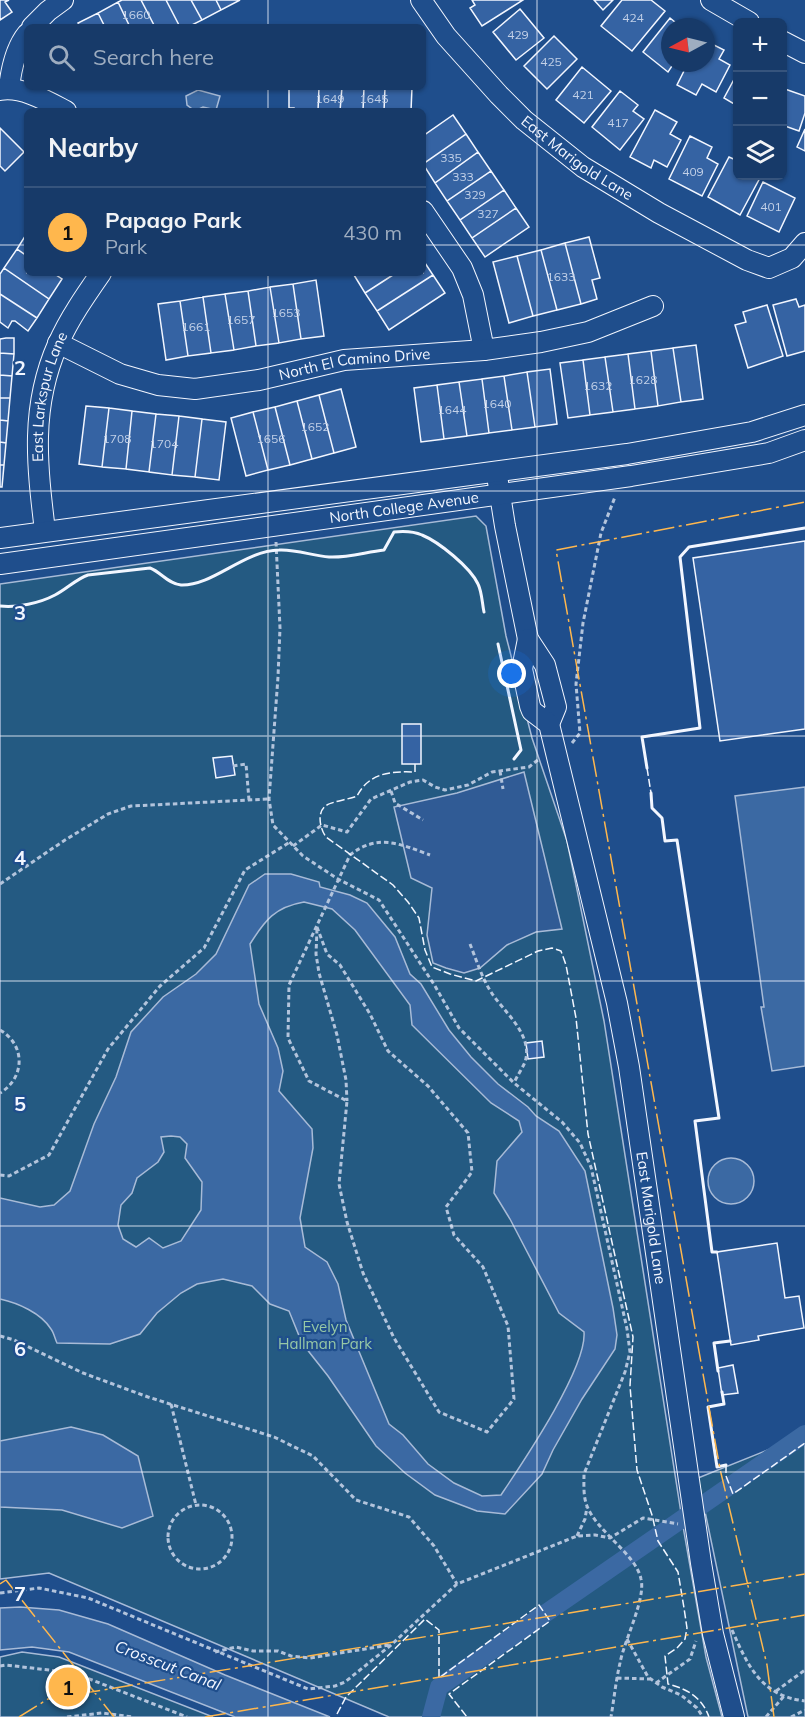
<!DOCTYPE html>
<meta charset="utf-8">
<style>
:root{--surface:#173a69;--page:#244571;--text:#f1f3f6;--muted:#9eadc0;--line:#36547d;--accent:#ffb74d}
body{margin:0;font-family:Mulish,sans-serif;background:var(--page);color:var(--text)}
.controls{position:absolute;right:18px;top:18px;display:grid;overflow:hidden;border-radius:9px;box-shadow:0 2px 4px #0004}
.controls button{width:54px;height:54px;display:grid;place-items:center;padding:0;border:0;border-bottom:2px solid var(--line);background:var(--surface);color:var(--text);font:30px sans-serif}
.compass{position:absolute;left:661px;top:18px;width:54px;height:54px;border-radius:50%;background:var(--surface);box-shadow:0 2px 4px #0004;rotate:263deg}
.you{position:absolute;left:512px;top:674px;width:21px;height:21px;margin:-15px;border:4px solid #fff;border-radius:50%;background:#1a73e8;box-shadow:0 0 0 9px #1a73e833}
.badge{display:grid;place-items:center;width:39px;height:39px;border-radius:50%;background:var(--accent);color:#111;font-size:20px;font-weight:700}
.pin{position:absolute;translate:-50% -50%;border:3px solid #fff;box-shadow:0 2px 6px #0006}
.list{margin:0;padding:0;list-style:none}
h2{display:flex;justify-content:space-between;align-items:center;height:78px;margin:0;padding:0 24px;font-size:26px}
h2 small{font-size:20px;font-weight:400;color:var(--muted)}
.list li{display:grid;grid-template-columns:39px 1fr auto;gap:18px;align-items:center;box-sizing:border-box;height:90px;padding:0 24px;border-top:2px solid var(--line)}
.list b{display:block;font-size:22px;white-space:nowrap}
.list p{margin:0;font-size:20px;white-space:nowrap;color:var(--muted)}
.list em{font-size:20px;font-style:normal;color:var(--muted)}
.icon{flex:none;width:33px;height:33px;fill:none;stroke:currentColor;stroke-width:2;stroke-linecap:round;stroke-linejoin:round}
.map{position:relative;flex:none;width:805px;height:1717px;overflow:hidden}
.search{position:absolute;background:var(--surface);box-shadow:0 2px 4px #0004;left:24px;top:24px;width:402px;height:66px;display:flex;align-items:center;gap:15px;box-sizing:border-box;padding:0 21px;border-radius:9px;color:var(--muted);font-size:22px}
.panel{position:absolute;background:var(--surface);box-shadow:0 2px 4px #0004;left:24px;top:108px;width:402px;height:168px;border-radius:9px}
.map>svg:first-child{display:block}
.green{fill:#245a82;stroke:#a8bbd7;stroke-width:1.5}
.parking{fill:#305b95;stroke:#a8bbd7;stroke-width:1.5}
.water{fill:#3b69a3;stroke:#a8bbd7;stroke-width:1.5;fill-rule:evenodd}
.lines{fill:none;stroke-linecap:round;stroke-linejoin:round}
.canal{stroke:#3b69a3;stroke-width:18}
.building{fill:#3563a3;stroke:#f2f6ff;stroke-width:1.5}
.minor-casing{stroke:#f2f6ff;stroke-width:22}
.path{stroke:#b3c4dc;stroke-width:3;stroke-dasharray:4.5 3;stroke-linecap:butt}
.minor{stroke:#1f4e8c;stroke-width:20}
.fence{stroke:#f2f6ff;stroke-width:1.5;stroke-dasharray:8 3;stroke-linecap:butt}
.wall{stroke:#f2f6ff;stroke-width:3}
.power{stroke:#ffb74d;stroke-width:1.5;stroke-dasharray:21 4.5 3 4.5;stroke-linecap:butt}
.grid{fill:none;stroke:#f2f6ff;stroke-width:1.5;stroke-opacity:0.55}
.labels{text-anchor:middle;stroke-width:4.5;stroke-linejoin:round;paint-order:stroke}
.number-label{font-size:12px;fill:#c3d1e8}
.street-label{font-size:15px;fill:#f2f6ff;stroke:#1f4e8c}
.park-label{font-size:15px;fill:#97c8a6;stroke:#1f4e8c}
.water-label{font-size:16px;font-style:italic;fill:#f2f6ff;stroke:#1f4e8c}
.grid-label{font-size:20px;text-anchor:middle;font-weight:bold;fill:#f2f6ff;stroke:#1f4e8c;stroke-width:4.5;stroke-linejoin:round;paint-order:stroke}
</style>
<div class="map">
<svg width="805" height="1717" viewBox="0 0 805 1717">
<rect width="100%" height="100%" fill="#1f4e8c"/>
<path class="green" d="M476,516l10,10 20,110 26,102 35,103 37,180 80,511 22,125 16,60h-333l-340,-144 -49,6v-995z
M805,1435v282h-57l-50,-239z
M22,1652l37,5 154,60h-213v-60z"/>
<path class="parking" d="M524,772l38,157 -26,3 -29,13 -27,23 -16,5 -18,-5 -13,-5 -6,-28 5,-47 -21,-10 -17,-71 63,-14z"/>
<path class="water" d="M198,90l22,6 -4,14 -13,-3 -8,4 -8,-6 -1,-9z
M805,787v279l-33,5 -11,-64h3l-29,-211z
M265,874h26l28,8 1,5 30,8 17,8 28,34 15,37 11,10 28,46 22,27 27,27 30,23 8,9 23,15 26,40 28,137 4,27 -2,14 -33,50 -29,51 -11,24 -37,40 -28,-3 -42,-16 -30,-22 -29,-27 -48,-70 -26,-33 -13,-32 -19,-7 -18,-18 -29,-7 -26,5 -16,9 -24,20 -17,21 -30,10 -53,-1c-2,-4 -3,-10 -6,-14 -10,-16 -33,-26 -51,-30v-101l40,9 14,-2 16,-14 24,-67 22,-47 15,-45 32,-35 33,-23 20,-20 33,-69zM304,902l28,7 23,21 55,75 2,20 79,78 28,18 3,11 -25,29 -3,32 16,26 49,94 25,19c3,36 -61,130 -83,163l-19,1 -28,-13 -26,-19 -25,-29 -14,-11 -43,-104 -8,-36 -11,-22 -22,-15 -5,-29 13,-70 -1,-19 -33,-38 4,-20 -5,-23 -19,-44 -9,-60c15,-24 25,-37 54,-42zM171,1136l9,1 7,7 -2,14 17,24 -1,28 -20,31 -18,7 -14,-10 -13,9 -13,-8 -5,-14 3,-20 11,-12 5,-15 21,-16 6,-10 -3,-15z
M708 1181a23 23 0 1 1 46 0a23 23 0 1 1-46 0Z
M71,1427l32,8 35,21 15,60 -31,12 -60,-18 -62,-3v-66z
M20,1607l39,3 49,14 117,51 105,42h-95l-166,-65 -37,-5 -32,3v-42z"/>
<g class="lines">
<path class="canal" d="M431,1717l8,-30 366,-253"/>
</g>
<path class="building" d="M0,0h9l-4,2 7,10 -12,8z
M122,0h19l14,27h-25l-12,-25z
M141,0h25l14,27h-25z
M166,0h25l11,20 -14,7h-8z
M191,0h25l5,10 -19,10z
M216,0h24l-19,10z
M472,0h51l-41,26 -12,-18 5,-3z
M594,0h19l-10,10z
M622,0h29l14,11 -33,40 -31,-25z
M118,2l12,25h-25l-7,-14z
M520,9l24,29 -28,22 -23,-28z
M98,13l7,14h-24l-3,-4z
M670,18l11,9h-11v36h4l-6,9 -25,-20z
M554,36l23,23 -30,30 -23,-23z
M706,41l18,9 -5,9 11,6 -14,27 -14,-8 -6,11 -19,-10 11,-22h18z
M582,67l29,24 -27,32 -28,-23z
M738,72v40l-4,-2 2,-5 -12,-7z
M295,87h24l-1,24h-24v-3h-5v-19h6z
M319,87h23l-2,24h-22z
M342,87h22l-1,24h-23z
M364,87h21l-1,24h-21z
M385,87h27l-1,24h-27z
M782,88l23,8v17l-6,18 -17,-6z
M620,91l18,14 -5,6 11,8 -24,31 -28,-23z
M655,110l22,12 -7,12 11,6 -14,27 -13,-7 -3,8 -21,-11z
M453,115l13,19 -43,30v-28z
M0,128l24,24 -19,19 -5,-5z
M805,129v22l-8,-4z
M466,134l12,18 -43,31 -12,-19z
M690,136l22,11 -5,11 11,6 -16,32 -33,-17z
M478,152l13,19 -44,30 -12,-18z
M729,157l9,4v15h23l-21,39 -32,-18z
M491,171l13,19 -44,30 -13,-19z
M763,182l32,16 -16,34 -32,-16z
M504,190l12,18 -44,30 -12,-18z
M516,208l13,19 -44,30 -13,-19z
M27,233v23l-10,-7z
M589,237l11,41 -8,2 5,19 -16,5 -16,-61z
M565,243l16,61 -24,6 -16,-60z
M17,249l10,7v17h26l9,6 -13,20 -45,-31z
M541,250l16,60 -24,6 -16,-60z
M517,256l16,60 -24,7 -16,-61z
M423,260l10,15 -56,36 -12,-18 31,-20h27z
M4,268l45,31 -12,19 -37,-24v-20z
M356,273h40l-31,20 -11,-18z
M433,275l12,18 -56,37 -12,-19z
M316,280l8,56 -23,3 -8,-55z
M293,284l8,55 -22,4 -9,-56z
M270,287l9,56 -23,3 -8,-55z
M248,291l8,55 -22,4 -9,-56z
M0,294l37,24 -9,13 -13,-10h-3l-4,7 -8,-6z
M225,294l9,56 -23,3 -8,-56z
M203,297l8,56 -23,3 -8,-55z
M796,299l3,8 6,-2v46l-18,5 -14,-51z
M180,301l8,55 -22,4 -8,-56z
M767,305l16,51 -35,12 -13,-43 11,-3 -3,-10z
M6,338h8v16l-14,-1v-14z
M696,345l7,54 -22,3 -8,-54z
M673,348l8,54 -23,4 -7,-55z
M651,351l7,55 -23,3 -7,-55z
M0,353l14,1 -2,22 -12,-1z
M628,354l7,55 -22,3 -8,-55z
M605,357l8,55 -23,3 -7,-55z
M583,360l7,55 -22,3 -8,-55z
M550,369l7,55 -22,3 -8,-55z
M527,372l8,55 -23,3 -8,-54z
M0,375l12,1 -2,22h-10z
M504,376l8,54 -23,3 -7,-54z
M482,379l7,54 -22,3 -8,-54z
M459,382l8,54 -23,3 -7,-54z
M437,385l7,54 -23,3 -7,-54z
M341,389l15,58 -22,6 -15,-58z
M319,395l15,58 -22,6 -15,-58z
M0,398h10l-2,23 -8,-1z
M297,401l15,58 -22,6 -15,-58z
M86,406l23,2 -7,59 -23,-3z
M275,407l15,58 -22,5 -15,-58z
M109,408l23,3 -6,58 -24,-2z
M132,411l24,3 -7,58 -23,-3z
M253,412l15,58 -22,6 -15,-58z
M156,414l23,2 -7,59 -23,-3z
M179,416l23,3 -7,58 -23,-2z
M202,419l24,3 -7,58 -24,-3z
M0,420l8,1 -2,22 -6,-1z
M0,442l6,1 -2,22h-4z
M0,465h4l-2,22h-2z
M805,541v188l-85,12 -27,-183z
M402,724h19v40h-19z
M232,756l3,19 -19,3 -3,-20z
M542,1041l2,16 -16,2 -2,-16z
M777,1243l8,55 14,-2 5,32 -46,8 1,4 -28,5 -14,-93z
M733,1365l5,28 -16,2 -4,-27z"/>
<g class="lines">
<g class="minor-casing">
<g id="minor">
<path id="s1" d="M421,0l25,36 53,59 25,25 59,47 76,46 88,47 22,8 23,-10 13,-15"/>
<path d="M711,0l38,22"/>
<path d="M32,27l16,-16 15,-11"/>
<path d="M782,41l23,12"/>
<path d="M9,88c2,-18 6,-39 18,-54"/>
<path d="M0,90c22,-4 47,11 66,21"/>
<path d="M423,211l39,57 11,27 11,55"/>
<path id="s2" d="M58,343l62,31 38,11 37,4 64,-9 85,-20 140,-10 57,-8 47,-10 65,-26"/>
<path d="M498,482l7,44 23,113 17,26 11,42 -7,17"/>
<path id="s3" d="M45,531c-8,-66 -15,-124 13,-187 11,-25 27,-48 43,-71"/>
<path d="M0,538l627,-84 125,-22 53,-17"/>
<path id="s4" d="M0,564l631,-88 138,-23 36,-13"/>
<path id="s5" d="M528,639l-6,30 8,37 2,5 17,13 68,279 12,64 72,496 12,71 21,83"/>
</g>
</g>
<path class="path" d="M276,542l4,86 -2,49 -9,122 4,26 30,31 35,23 41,21 56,86 24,42 55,55 48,39 18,21 11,24 36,162 3,23 -5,20 -41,102c0,10 -1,22 3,32 10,26 49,48 54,73 5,20 -17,62 -21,84 -4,17 -6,36 -9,54
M572,743l8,-10 -4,-49 7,-61 18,-90 14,-36
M233,766l13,-2 3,36
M500,771l3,18
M391,791l4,12 28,17
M293,846l29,-21 25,7 24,-33 39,-17 13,-2 12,7 10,3 23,-5 24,-13 37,-5 10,-8
M0,884l65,-44 43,-26 23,-8 138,-7
M317,927l10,27 13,11 30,49 18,37 40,35 40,47 4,39 -26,35 8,28 29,32 25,59 6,73 -27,33 -48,-20 -45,-74 -31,-65 -16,-51 -8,-38 8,-83 -38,-20 -21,-43 1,-53 61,-130c28,-22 50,-11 80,0
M317,929l-1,25 3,19 18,62 9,45 1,21
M470,944c6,15 12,34 21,48 12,19 43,43 34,70 -3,7 -8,14 -11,21
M0,1030c26,15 25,48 0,63
M0,1175l9,1 40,-21 59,-106 52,-63 44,-38 41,-78 45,-28
M0,1336l14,4 69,33 65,24 126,40 39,19 43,44 53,17 25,29 23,38
M171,1404l25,101
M168 1537a32 32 0 1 1 64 0a32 32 0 1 1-64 0Z
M577,1536l8,-17 2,-12
M0,1593l39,-5 49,10 220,91 27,-3 10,-4 46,-37 66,-61 120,-48 18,-1 15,3 33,-20 35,6
M732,1630c16,36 29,66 73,71
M627,1639l21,38 14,10 19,8 16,13 6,9
M215,1652l21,-5 17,4h25l13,5 19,2 79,-13
M0,1666l6,-1 68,8 113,44
M617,1678l34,1
M656,1683l34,-24 6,-18
M776,1691l29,-21
M67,1717l35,-4 31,4
M766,1717l18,-21
M791,1717l14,-7"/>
<use href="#minor" class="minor"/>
<path class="fence" d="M415,764v8c-25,-1 -46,1 -58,24 -7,3 -26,6 -30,9 -11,6 -7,24 -1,32l67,48 15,17 11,16 6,32 7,17 18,7 26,7 62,-30 14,-3 9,3 5,14 10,53 12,116 45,203 -3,49 7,84 15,45 6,26 20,31 6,36 3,20 -2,11 -8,9 -12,8 3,28c19,5 34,13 41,33
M647,768l4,25
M726,1465v11l7,18 72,-51
M337,1714l9,-17 79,-78 14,11v48l100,-73 11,16 -101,73 18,23"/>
<path class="wall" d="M0,606c17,2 40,-3 55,-11 12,-6 21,-16 33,-20l62,-7c11,4 18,16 31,17 32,1 62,-34 98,-35 17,-1 34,6 50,7 18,1 37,-5 55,-7l10,-18c10,-1 19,-1 28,3 17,7 48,32 56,49 4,8 4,19 6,28
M498,644l23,106 -7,9
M647,768l-5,-31 58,-9 -20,-171 9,-10 116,-19
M651,793l1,15 10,10 3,23 12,-1 42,278 -24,3 17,131h5
M718,1371l-4,-28 16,-2
M722,1392l2,12 -16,3 9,60 9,-2"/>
<path class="power" d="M0,1584l6,-4 108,137
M19,1717l29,-18 757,-125
M205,1717l600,-102
M774,1717l-7,-52 -47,-196 -164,-919 249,-48"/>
</g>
<path class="grid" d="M268,0v27M537,0v1717M268,87v24M0,245h27M423,245h382M268,273v1444M0,491h805M0,736h805M0,981h805M0,1226h805M0,1472h805"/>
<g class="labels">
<g class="number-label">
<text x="136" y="19">1660</text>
<text x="633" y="22">424</text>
<text x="518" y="39">429</text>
<text x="551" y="66">425</text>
<text x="583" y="99">421</text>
<text x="330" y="103">1649</text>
<text x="374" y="103">1645</text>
<text x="618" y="127">417</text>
<text x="451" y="162">335</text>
<text x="693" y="176">409</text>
<text x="463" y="181">333</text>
<text x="475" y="199">329</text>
<text x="771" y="211">401</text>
<text x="488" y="218">327</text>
<text x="561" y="281">1633</text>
<text x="286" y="317">1653</text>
<text x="241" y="324">1657</text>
<text x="196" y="331">1661</text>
<text x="643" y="384">1628</text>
<text x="598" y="390">1632</text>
<text x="497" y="408">1640</text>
<text x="452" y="414">1644</text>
<text x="315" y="431">1652</text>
<text x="117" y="443">1708</text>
<text x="271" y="443">1656</text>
<text x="164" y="448">1704</text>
</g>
<g class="street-label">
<text dy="5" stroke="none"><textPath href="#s1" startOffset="224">East Marigold Lane</textPath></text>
<text dy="5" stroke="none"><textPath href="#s2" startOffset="308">North El Camino Drive</textPath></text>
<text dy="5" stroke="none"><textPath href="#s3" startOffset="136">East Larkspur Lane</textPath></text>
<text dy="5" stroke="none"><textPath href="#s4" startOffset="408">North College Avenue</textPath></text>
<text dy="5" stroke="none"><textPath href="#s5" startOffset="600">East Marigold Lane</textPath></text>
</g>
<g class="park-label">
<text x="325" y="1332">Evelyn<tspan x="325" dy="17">Hallman Park</tspan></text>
</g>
<g class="water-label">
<text transform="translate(168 1665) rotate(21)" y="6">Crosscut Canal</text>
</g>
</g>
<g class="grid-label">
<text x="20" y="375">2</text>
<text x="20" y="620">3</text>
<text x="20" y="865">4</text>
<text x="20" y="1111">5</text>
<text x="20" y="1356">6</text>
<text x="20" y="1601">7</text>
</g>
</svg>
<div class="controls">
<button>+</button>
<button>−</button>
<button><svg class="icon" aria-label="layers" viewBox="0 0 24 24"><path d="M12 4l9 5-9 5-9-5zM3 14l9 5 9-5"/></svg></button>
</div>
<svg class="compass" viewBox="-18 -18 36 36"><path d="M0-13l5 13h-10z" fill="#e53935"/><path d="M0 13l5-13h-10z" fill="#9eadc0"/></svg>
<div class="you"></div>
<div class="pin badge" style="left:68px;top:1687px">1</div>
<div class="search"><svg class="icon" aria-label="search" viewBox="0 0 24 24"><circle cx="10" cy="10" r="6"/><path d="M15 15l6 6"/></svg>Search here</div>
<section class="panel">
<h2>Nearby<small></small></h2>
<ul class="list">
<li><span class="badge">1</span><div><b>Papago Park</b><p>Park</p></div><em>430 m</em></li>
</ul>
</section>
</div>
